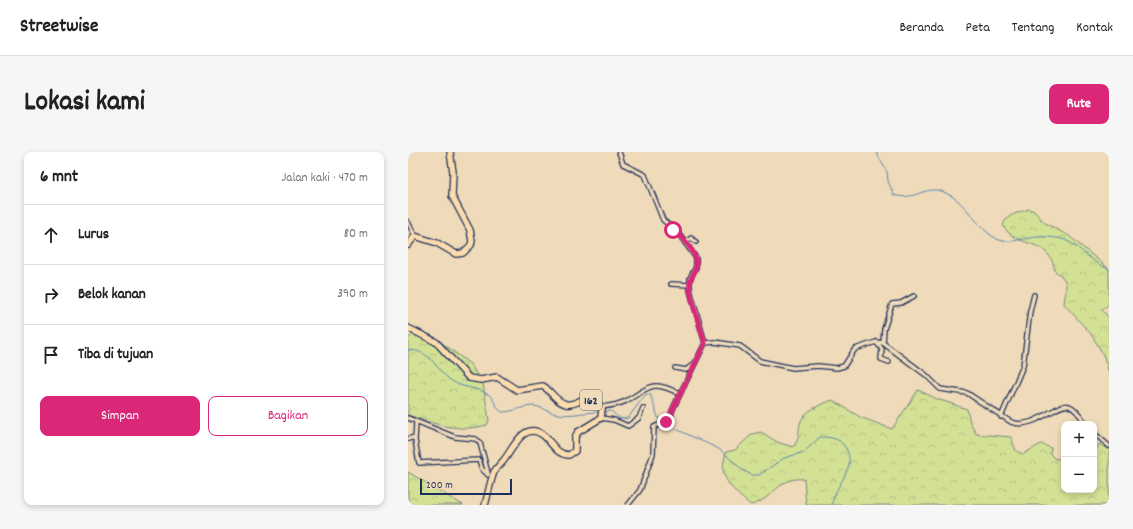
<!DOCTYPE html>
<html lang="id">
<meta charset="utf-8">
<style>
:root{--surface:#fff;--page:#f6f6f6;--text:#222;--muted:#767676;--line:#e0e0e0;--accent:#db2777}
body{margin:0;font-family:Dekko,sans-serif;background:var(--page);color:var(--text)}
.controls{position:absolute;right:12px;bottom:12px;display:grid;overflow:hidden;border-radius:8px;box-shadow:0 2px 6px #0003}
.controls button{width:36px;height:36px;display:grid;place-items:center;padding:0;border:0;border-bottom:1px solid var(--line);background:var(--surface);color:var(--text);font:20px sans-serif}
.scale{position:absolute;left:12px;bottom:10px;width:92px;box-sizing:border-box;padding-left:4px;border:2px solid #1b2f5e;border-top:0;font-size:11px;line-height:14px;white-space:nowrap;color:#1b2f5e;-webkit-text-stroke:3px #efdab9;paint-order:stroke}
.stop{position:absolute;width:12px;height:12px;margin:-9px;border:3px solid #db2777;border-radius:50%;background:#fff}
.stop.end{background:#db2777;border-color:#fff;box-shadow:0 1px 4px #0008}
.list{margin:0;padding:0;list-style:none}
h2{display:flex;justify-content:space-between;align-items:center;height:52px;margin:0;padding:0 16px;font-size:17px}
h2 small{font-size:13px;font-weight:400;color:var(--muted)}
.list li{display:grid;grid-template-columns:26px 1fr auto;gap:12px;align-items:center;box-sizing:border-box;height:60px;padding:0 16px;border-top:1px solid var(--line)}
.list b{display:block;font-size:15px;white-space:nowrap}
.list em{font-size:13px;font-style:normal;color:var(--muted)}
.actions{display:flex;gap:8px;padding:12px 16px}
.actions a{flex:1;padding:9px 0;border:1px solid var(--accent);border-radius:8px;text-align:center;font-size:14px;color:var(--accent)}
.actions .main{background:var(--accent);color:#fff}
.icon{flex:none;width:22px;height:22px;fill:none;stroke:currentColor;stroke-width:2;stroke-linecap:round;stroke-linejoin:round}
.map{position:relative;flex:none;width:701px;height:353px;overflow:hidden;border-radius:8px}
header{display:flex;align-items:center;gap:24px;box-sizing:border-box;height:56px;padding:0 20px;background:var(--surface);border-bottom:1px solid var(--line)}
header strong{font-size:19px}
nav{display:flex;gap:22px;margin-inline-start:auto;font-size:14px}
.intro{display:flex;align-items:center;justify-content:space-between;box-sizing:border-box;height:96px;padding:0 24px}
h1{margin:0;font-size:28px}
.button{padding:10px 18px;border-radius:8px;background:var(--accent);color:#fff;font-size:14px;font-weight:700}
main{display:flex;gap:24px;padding:0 24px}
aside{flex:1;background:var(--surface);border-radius:8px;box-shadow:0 2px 6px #0003}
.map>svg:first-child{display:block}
.forest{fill:url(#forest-crowns);stroke:#77887a}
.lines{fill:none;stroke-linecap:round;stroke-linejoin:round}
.stream{stroke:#5b88af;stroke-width:1}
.minor-casing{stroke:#1b2f5e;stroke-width:6}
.primary-casing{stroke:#1b2f5e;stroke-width:8}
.minor{stroke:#efdab9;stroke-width:3.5}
.primary{stroke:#fcdcac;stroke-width:5.5}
.route{stroke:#db2777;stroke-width:5}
.labels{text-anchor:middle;stroke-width:3.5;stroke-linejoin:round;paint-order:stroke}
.shield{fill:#efdab9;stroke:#5b6279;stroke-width:1}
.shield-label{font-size:12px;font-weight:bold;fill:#1b2f5e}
</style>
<header>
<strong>Streetwise</strong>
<nav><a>Beranda</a><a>Peta</a><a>Tentang</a><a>Kontak</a></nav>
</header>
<div class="intro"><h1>Lokasi kami</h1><a class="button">Rute</a></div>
<main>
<aside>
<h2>6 mnt<small>Jalan kaki · 470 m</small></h2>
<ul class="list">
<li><svg class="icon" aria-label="ahead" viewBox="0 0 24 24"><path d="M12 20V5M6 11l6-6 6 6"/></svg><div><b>Lurus</b></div><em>80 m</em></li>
<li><svg class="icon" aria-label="right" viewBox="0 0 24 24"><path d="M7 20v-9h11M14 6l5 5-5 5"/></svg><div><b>Belok kanan</b></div><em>390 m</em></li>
<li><svg class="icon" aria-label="arrive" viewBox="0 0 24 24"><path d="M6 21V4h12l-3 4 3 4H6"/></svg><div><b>Tiba di tujuan</b></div></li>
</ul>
<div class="actions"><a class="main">Simpan</a><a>Bagikan</a></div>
</aside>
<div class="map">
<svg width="701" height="353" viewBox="0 0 701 353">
<defs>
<pattern id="forest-crowns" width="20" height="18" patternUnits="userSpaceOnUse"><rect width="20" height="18" fill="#d3e195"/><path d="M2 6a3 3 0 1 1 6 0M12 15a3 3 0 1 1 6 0" fill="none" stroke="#b5c183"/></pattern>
</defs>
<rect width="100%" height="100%" fill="#efdab9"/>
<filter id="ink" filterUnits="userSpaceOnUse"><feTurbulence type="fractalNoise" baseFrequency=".025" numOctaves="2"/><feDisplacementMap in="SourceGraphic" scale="8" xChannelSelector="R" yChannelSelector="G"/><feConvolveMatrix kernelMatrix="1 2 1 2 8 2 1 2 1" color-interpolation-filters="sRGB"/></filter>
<g filter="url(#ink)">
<path class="forest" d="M621,57l5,2 11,12 24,13 40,33v35l-7,6 7,8v55l-6,-19 -12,-20 -27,-30c2,-17 6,-23 -9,-33 -6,-36 -40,-21 -52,-46 4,-11 15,-12 26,-16z
M10,177l15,7 37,28 13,20 6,36 -2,5c-30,8 -51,-1 -79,-10v-76z
M510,238l19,9 30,10 3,13 6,12 35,3 5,14 7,3 18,-10 10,4 -1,6 5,5 9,-1v32h30v-36l5,-10 10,6v55h-303l-2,-26c-25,-3 -31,21 -53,26 -10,-7 -28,-23 -28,-37 0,-5 2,-11 3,-16l9,-2 17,-16 9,-2 16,10 16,5c7,-8 5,-14 7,-23 3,-14 21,-19 32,-24l28,17 32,12z
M0,320l55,33h-55z"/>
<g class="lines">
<path class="stream" d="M468,0l11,20 1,9 6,14c22,7 31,-12 52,-2 21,9 31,36 51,46 10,5 23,0 33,-1 9,-2 19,-1 28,0 19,3 32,25 51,31
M0,198c23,0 26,17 41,29 12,10 27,7 40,16 6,4 6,13 13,17 11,0 19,-5 30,-6 10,0 17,7 26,8 14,2 27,-2 40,-2
M196,260l7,-1c6,5 8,9 17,7l17,-23 5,-1 9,26 3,2
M257,272l54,25 25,22 8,4h7l25,-17 20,-6 16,-15c10,0 20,1 25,10 14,21 -11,37 -13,58"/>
<g class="minor-casing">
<path id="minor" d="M0,70l7,14
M277,91l6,-5 5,4
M263,132l19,1
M468,190l6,7 -1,10 8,3
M297,191l10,-1 25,4 20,15 33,7 25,-2 19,2 7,-2 11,-17 21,-7 7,1 43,32 14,14 27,4 44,29c23,9 47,-21 58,-16 7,2 13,12 17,18
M475,191l1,-14 8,-25 9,-1 13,-7
M267,216l11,2 8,-6
M193,255c9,-1 17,-2 25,-6 23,-12 24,-23 54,-7l25,-51 -15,-53v-12l6,-11v-9l-18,-25 -15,-13 -18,-45 -22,-11 -4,-12
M593,265l22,-51 7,-55 4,-16
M0,266l47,19 21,2 4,4 8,30
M193,266l13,2 14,6 11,-8 4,-10
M8,270l-1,18 4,23 60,-3 3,9 6,6
M686,281l15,13
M0,287l7,-2
M220,353l12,-15 13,-36 1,-27 16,-7 2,-9 8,-17"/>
</g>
<g class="primary-casing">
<path id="primary" d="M0,93l7,-9 22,7 19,11 7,-1 8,-8 1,-4 -2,-11 -18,-34 1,-24 -3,-20
M0,176l28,14 33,36 12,2 16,-3 20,13 26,-4c8,5 13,16 23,18 13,3 22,-17 36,4l-1,10 -23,14 -3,5v14l-6,4c-13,0 -17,-13 -26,-20 -19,-15 -30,14 -39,25 -3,4 -7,7 -10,12 -4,10 -6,23 -9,33"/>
</g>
<use href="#minor" class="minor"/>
<use href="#primary" class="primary"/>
</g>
</g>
<g class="lines" filter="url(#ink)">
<path class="route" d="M258,270l5,-4 1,-7 33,-68c-5,-17 -12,-35 -15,-53 -2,-12 4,-13 6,-23 3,-13 -14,-30 -23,-37"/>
</g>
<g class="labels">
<rect class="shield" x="172" y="238" width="22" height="20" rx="3"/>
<g class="shield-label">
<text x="183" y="252">162</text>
</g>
</g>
</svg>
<div class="controls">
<button>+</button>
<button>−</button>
</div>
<div class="scale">200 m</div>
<div class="stop" style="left:265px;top:78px"></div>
<div class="stop end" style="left:258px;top:270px"></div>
</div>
</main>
